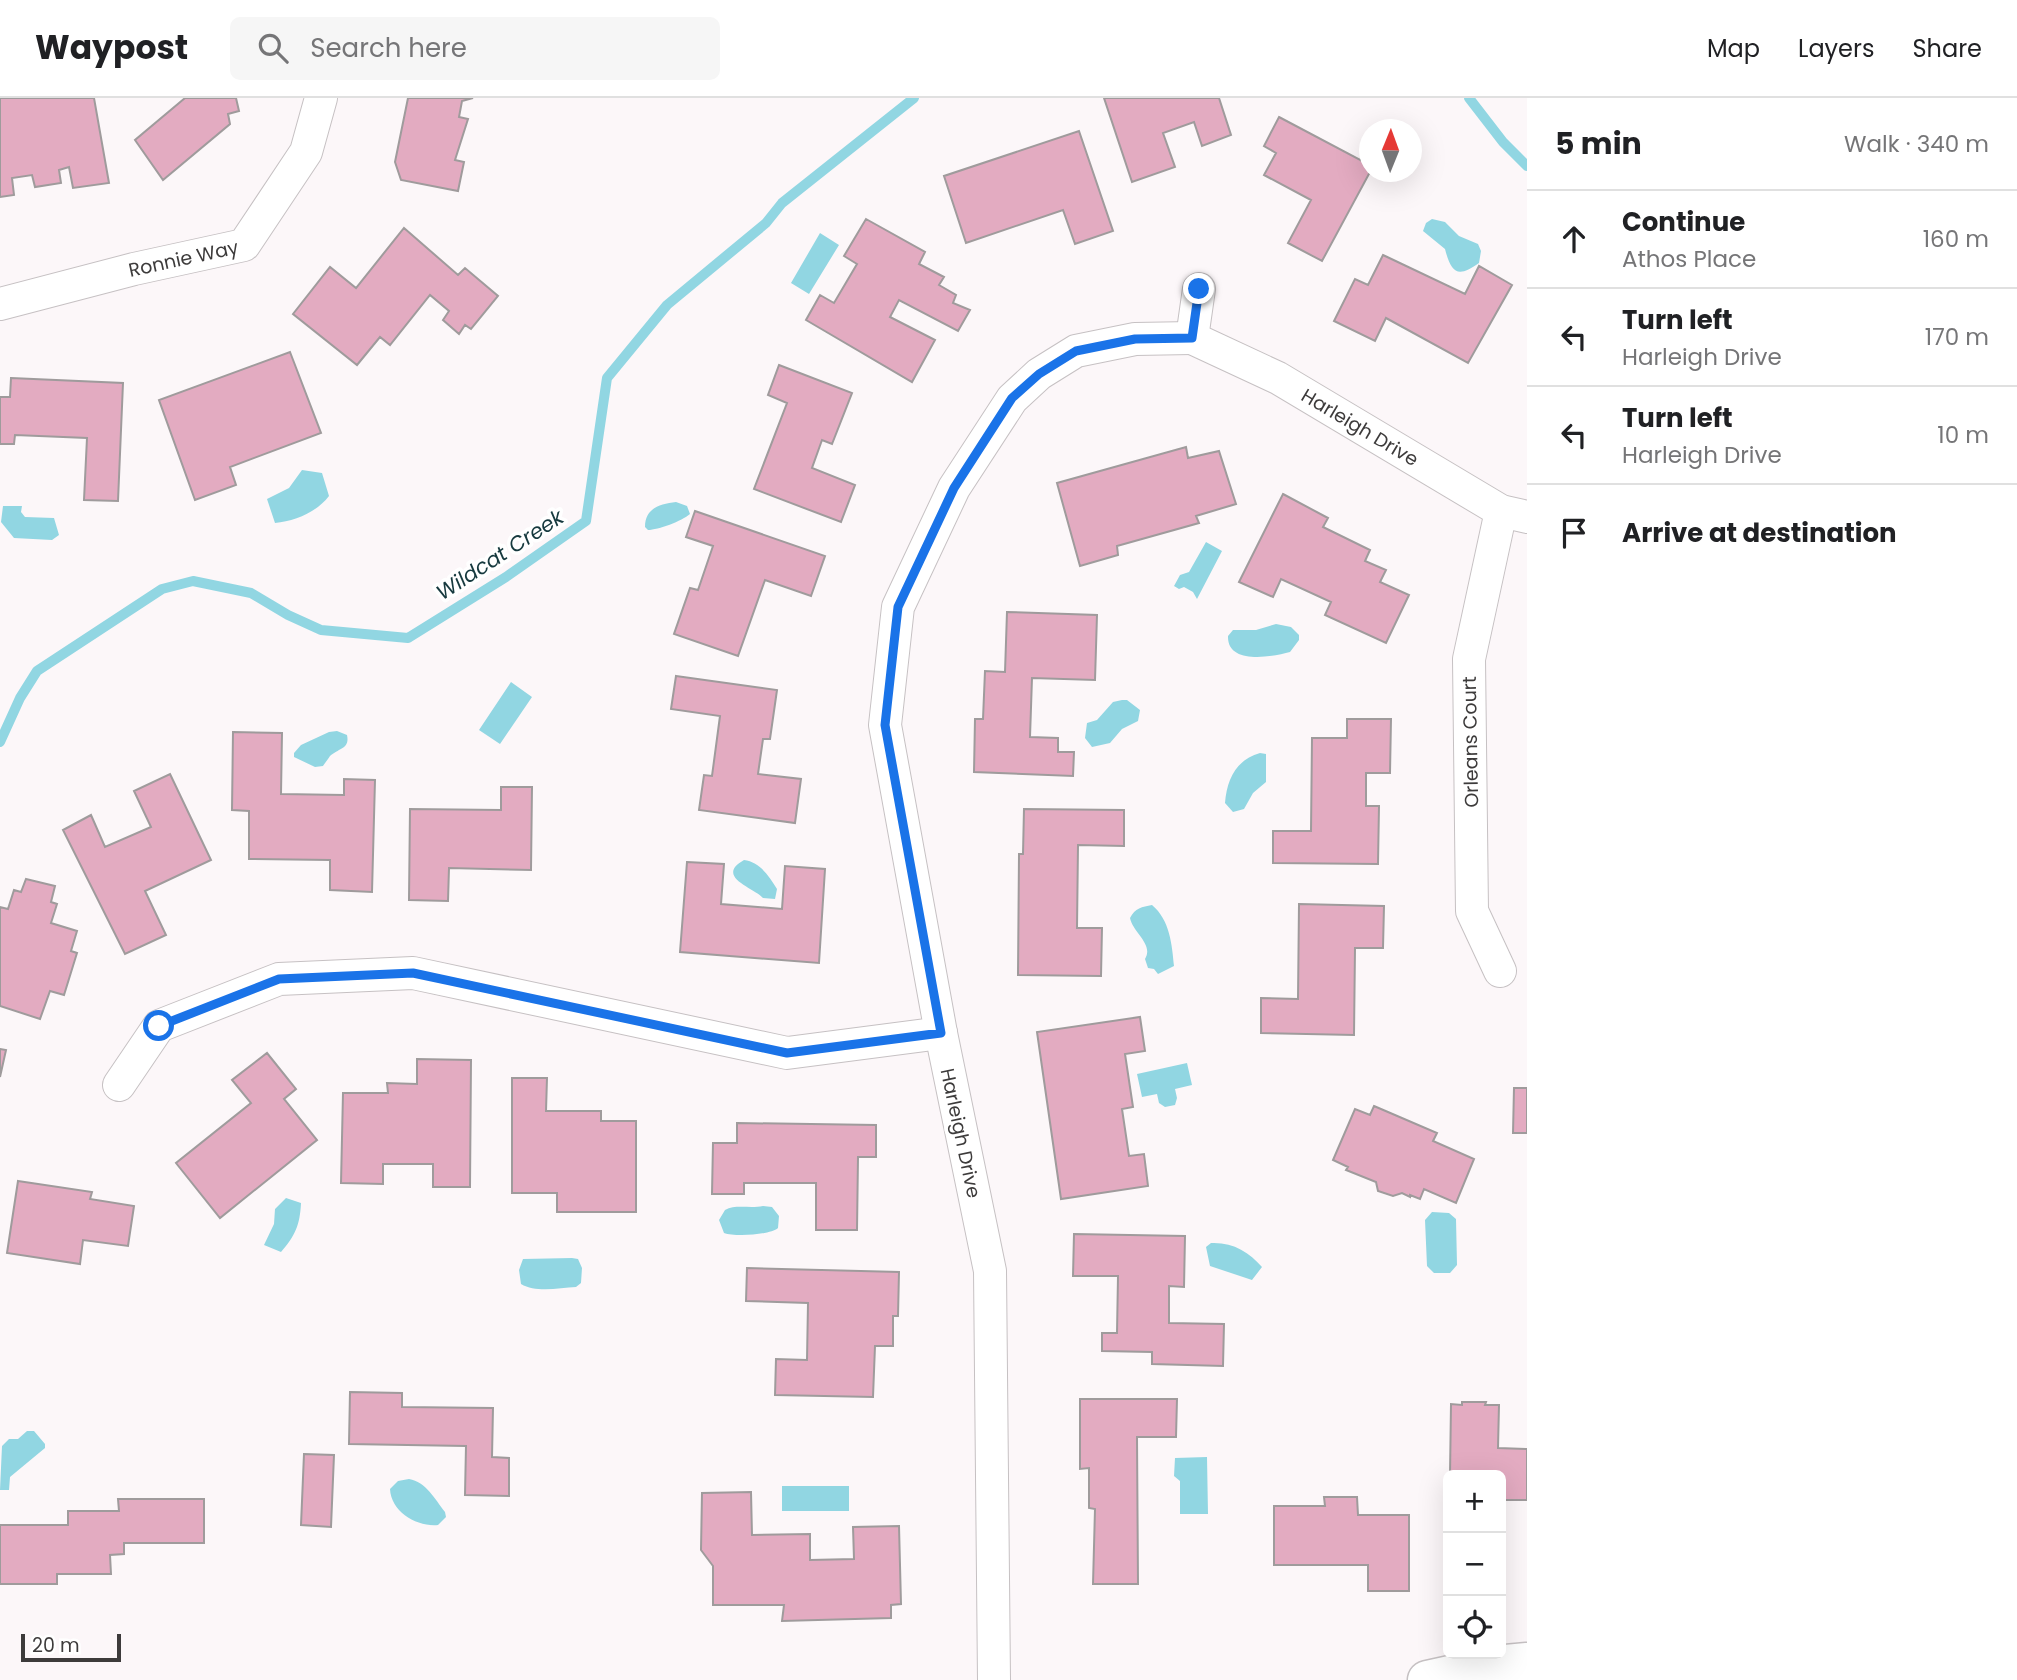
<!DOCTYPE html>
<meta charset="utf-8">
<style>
:root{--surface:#fff;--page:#f6f6f6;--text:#202124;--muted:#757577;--line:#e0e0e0}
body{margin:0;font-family:Poppins,sans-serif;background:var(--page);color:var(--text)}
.controls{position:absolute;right:21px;bottom:21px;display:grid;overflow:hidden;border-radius:10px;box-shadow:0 7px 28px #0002}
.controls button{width:63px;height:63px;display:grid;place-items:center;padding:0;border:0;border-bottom:2px solid var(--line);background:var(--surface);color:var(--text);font:35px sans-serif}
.compass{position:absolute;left:1359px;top:21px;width:63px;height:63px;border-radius:50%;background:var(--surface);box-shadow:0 7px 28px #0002;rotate:1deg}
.scale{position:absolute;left:21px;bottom:18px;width:100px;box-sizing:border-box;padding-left:7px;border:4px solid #3d3b3b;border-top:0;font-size:19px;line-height:24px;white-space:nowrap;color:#3d3b3b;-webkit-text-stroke:5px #fff;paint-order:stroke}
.stop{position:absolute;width:21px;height:21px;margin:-16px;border:5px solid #1a73e8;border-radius:50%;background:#fff}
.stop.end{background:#1a73e8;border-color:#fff;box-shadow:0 2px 7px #0008}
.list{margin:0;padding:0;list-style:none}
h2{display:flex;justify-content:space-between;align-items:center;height:91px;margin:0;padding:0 28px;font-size:30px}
h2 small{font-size:23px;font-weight:400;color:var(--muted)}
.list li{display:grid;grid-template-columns:46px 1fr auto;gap:21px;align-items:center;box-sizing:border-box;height:98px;padding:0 28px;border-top:2px solid var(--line)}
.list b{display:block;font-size:26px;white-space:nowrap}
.list p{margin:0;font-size:23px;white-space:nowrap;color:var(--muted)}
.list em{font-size:23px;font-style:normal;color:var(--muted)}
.icon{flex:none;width:38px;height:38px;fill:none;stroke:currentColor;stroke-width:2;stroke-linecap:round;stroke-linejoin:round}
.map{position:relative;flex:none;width:1527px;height:1582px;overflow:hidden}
header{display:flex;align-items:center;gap:42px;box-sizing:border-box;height:98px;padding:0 35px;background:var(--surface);border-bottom:2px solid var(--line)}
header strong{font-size:33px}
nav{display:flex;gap:38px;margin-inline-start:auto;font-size:24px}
.search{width:490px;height:63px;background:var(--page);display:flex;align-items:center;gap:18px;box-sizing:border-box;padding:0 24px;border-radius:10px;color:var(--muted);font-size:26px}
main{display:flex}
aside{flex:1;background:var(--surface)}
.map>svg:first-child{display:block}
.water{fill:#91d6e2}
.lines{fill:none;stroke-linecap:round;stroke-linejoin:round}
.stream{stroke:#91d6e2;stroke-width:10}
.building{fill:#e3abc1;stroke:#9f9b9c;stroke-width:2}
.minor-casing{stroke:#c6c1c3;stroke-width:34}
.tertiary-casing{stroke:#c6c1c3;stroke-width:41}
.minor{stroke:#fff;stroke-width:32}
.tertiary{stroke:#fff;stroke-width:38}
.route{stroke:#1a73e8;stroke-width:9}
.labels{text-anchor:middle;stroke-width:7;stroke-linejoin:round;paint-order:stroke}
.street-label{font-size:19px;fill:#3d3b3b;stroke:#fff}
.water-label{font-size:21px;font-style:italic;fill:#16393e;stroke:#fff}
</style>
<header>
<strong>Waypost</strong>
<div class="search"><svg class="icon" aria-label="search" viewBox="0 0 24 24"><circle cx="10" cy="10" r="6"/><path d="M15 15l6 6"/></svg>Search here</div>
<nav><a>Map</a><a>Layers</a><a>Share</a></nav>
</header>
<main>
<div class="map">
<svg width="1527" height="1582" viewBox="0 0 1527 1582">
<rect width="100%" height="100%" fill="#fcf7f9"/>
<path class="water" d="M1432,121l13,3 14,14 19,8 3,7 -2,12c-22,16 -28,9 -34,-14l-22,-18 3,-8z
M820,135l19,12 -30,49 -18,-11z
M302,372l20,3 7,23c-12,16 -34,25 -54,27l-8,-24 22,-11z
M676,404l11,4 3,8c-8,7 -32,16 -42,16l-3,-3c0,-19 15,-23 31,-25z
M3,408h19l-1,6 4,5 29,1 5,17 -7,5 -38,-2 -13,-16z
M1206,444l16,9 -25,48 -4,-7 -9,-5 -5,2 -5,-3 6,-11 9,-3z
M1276,526l15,3 8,8v5l-9,12c-18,5 -63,13 -62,-16l5,-6h23z
M511,584l21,15 -32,47 -21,-14z
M1122,602h5l13,10 -2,11 -16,8 -12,14 -18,4 -7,-9 2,-15 10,-3 16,-18z
M329,634l8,-1 10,4c3,14 -8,13 -17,21 -2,3 -5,7 -7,10l-8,1 -21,-10v-4l7,-8z
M1260,655l6,1v28l-13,11 -9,16 -11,3 -8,-9c2,-24 11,-43 35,-50z
M744,762c16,2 25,16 33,29l-2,10 -12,-1c-8,-10 -49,-21 -19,-38z
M1152,807c18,15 20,40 22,61l-16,8 -4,-5 -6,-1 -3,-9c9,-15 -12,-26 -15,-41 5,-10 12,-11 22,-13z
M1187,965l5,22 -17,4 2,9 -2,7 -10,2 -6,-4 -2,-9 -15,3 -5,-23z
M286,1100l15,5c-1,22 -6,33 -20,49l-17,-7 10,-21 1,-15z
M763,1108l9,1 7,9 -1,12c-8,7 -43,9 -54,5l-5,-13 6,-10c11,-6 25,-1 38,-4z
M1432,1114l17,1 7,6 1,46 -7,8h-16l-7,-7 -2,-46z
M1211,1145c22,-1 38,9 51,24l-10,13 -42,-14 -4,-19z
M572,1160l6,1 4,9 -1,15 -5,4c-17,1 -40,6 -55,-3l-2,-14 4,-11z
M27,1333h7l11,13v4l-35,29 -1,13h-9l2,-44 7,-7h9z
M1207,1359l1,57h-28v-33l-6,-5 1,-18z
M409,1381c17,3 26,20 36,33l1,5 -8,8c-21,2 -47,-13 -48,-36l8,-8z
M782,1388h67v25h-67z"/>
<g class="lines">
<path class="stream" d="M1469,0l34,44 24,24
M0,644l20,-44 17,-27 125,-82 31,-8 58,12 37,22 33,15 87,8 98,-61 80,-56 21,-143 60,-73 99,-82 16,-20 132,-105"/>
</g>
<path class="building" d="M0,0h94l15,85 -36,5 -4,-21 -10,3 2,13 -26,4 -3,-12 -20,3 2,17 -14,2z
M236,0l3,13 -11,3 2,10 -67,56 -28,-40 50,-42z
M408,0h65l-11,3 -3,16 9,2 -13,41 9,2 -6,29 -57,-11 -6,-18z
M1104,0h115l12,37 -29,11 -8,-24 -31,11 12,34 -43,15z
M1279,19l91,48v7l-48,89 -34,-18 23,-43 -47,-25 12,-22 -12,-7z
M1079,33l34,100 -38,13 -12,-34 -97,33 -22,-67z
M866,121l59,33 -6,12 25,13 -5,8 17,10 -3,8 17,7 -12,21 -59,-31 -9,17 45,23 -23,42 -106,-62 14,-25 14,8 23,-39 -13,-8z
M404,130l54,47 7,-7 33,28 -27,33 -6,-4 -6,9 -16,-14 6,-9 -19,-16 -40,50 -10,-8 -23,28 -64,-51 37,-47 26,21z
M1383,157l82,39 14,-28 33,19 -44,78 -82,-45 -11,23 -41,-20 21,-42 13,6z
M290,254l31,81 -91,34 6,18 -41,15 -36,-100z
M779,267l73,28 -20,51 -10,-4 -10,28 43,17 -14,37 -87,-33 33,-86 -19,-8z
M11,280l112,5 -5,118 -34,-1 3,-62 -72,-3 -1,9h-14v-47h10z
M1186,349l2,11 31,-7 17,53 -40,12 3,7 -82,23 1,9 -38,11 -23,-83z
M1283,396l45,24 -5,9 47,23 -5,11 21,9 -6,12 29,13 -23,48 -61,-28 6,-13 -50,-23 -8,18 -34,-15z
M695,413l130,45 -14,40 -46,-16 -27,76 -64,-22 16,-46 8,2 15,-44 -27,-9z
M1007,514l90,3 -2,65 -63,-2 -2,59 28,1v14h16l-1,24 -99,-4 1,-53h8l2,-48 20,1z
M676,578l101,14 -7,49h-7l-5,35 43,5 -6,44 -96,-13 5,-35 8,1 8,-60 -49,-7z
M1347,621h44l-1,54h-24v33h13l-1,58 -105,-1v-32h38l1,-93h35z
M233,634l49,1 -1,61 63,1v-16l31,1 -3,112 -42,-2v-30l-81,-1v-48l-17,-1z
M170,676l41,86 -66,31 21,44 -41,19 -62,-124 28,-15 14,32 46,-20 -17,-36z
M501,689h31l-1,83 -82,-2 -1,33 -39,-1 1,-91 91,1z
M1024,711l100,1v36l-46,-1 -1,83h25l-1,48 -83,-1 1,-121h4z
M687,764l37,2 -3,40 61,5 3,-43 40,3 -6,94 -139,-11z
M26,781l29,7 -4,16 6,2 -6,19 26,8 -6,20 6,2 -13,42 -14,-4 -10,28 -40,-13v-99l8,2 6,-19 7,2z
M1299,806l85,2 -1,42h-28l-1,87 -93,-2v-35l37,1z
M1140,919l5,34 -20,3 8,53 -11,2 7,47 15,-2 4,32 -87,13 -24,-167z
M0,951l6,1 -6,27z
M267,955l29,36 -12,10 33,41 -97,78 -44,-55 75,-60 -19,-23z
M417,961l54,1 -1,127h-37v-23h-50v20l-42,-1 2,-90h45l-1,-10 30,1z
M512,980h35l-1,33h55v10h35v91h-79v-19h-45z
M1514,990h13v45h-14z
M1374,1008l63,27 -4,8 41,18 -18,44 -32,-14 -4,10 -10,-4v2l-8,-4 -9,3 -15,-5 -2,-9 -30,-12 2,-3 -15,-7 22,-51 15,6z
M737,1025l139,2v32h-18l-1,73h-41v-47h-72v11h-32l1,-51h24z
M18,1083l74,11 -2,7 44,7 -6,40 -45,-6 -3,24 -73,-11z
M1074,1136l111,2 -1,51 -15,-1v37l55,1 -1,42 -71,-2v-12l-50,-1v-18h15l1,-57h-45z
M747,1170l152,4 -1,44h-5v30h-18l-2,51 -98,-2 1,-36 31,1 1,-57 -62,-2z
M350,1294l52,1v14l91,1 -1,49 17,1v38l-44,-1 1,-49 -117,-2z
M1080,1301h97l-1,38h-39l1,147h-45l2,-75 -6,-1v-40l-9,1z
M1462,1304h24l-1,3h14l-1,43 29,1v51h-26v-25h-51l1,-71 11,1z
M304,1356l30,1 -3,72 -30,-2z
M751,1394l1,43 58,-1v26l44,-1 -1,-32 46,-1 2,78 -10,1v13l-109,3 2,-16h-71v-39l-12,-16 1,-57z
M1324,1399h33l1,18h51v76h-41v-26h-94v-59h51z
M118,1401h86v44h-80v11l-14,1 1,19h-54v10h-57v-59h68v-14h51z"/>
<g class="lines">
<g class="minor-casing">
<g id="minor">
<path id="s1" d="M1199,191l-7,49 86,40 223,133 26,6"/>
<path id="s2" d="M0,206l134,-35 110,-24 62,-93 15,-54"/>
<path d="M1500,873l-28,-60 -3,-252 32,-148"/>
<path d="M119,987l40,-59 120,-47 134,-6 374,80 154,-20"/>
<path d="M994,1582l-4,-409 -49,-238 -56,-308 13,-118 56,-119 58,-89 27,-25 37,-23 59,-12 57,-1"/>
</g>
</g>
<g class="tertiary-casing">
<path id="tertiary" d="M1427,1582l68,-15 32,-3"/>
</g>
<use href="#minor" class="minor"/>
<use href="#tertiary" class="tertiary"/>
</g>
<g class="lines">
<path class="route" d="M159,928l120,-47 134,-6 374,80 154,-20 -56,-308 13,-118 56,-119 58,-90 27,-24 37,-23 59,-12 57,-1 7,-49"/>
</g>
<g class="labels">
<g class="street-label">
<text dy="7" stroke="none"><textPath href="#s2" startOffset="189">Ronnie Way</textPath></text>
<text dy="7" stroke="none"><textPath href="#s1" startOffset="240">Harleigh Drive</textPath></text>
<text transform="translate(1470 644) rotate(-91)" y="7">Orleans Court</text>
<text transform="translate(961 1035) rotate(78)" y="7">Harleigh Drive</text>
</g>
<g class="water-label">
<text transform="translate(500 457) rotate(-33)" y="7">Wildcat Creek</text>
</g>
</g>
</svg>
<div class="controls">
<button>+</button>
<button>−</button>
<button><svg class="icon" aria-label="locate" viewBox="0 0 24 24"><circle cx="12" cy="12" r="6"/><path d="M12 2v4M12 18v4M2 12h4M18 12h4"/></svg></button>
</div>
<svg class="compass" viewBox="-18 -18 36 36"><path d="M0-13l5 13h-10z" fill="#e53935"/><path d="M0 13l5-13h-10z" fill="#757577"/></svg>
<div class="scale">20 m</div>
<div class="stop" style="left:159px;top:928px"></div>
<div class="stop end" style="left:1199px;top:191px"></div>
</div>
<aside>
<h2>5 min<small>Walk · 340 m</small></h2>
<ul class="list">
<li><svg class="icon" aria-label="ahead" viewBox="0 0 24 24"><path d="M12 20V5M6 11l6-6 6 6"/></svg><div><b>Continue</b><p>Athos Place</p></div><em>160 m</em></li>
<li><svg class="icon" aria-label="left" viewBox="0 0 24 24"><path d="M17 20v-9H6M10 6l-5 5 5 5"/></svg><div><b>Turn left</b><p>Harleigh Drive</p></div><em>170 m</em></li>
<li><svg class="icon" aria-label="left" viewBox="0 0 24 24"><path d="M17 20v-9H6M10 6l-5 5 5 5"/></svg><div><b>Turn left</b><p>Harleigh Drive</p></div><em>10 m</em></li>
<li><svg class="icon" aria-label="arrive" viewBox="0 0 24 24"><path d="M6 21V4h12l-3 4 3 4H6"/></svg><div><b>Arrive at destination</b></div></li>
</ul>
</aside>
</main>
